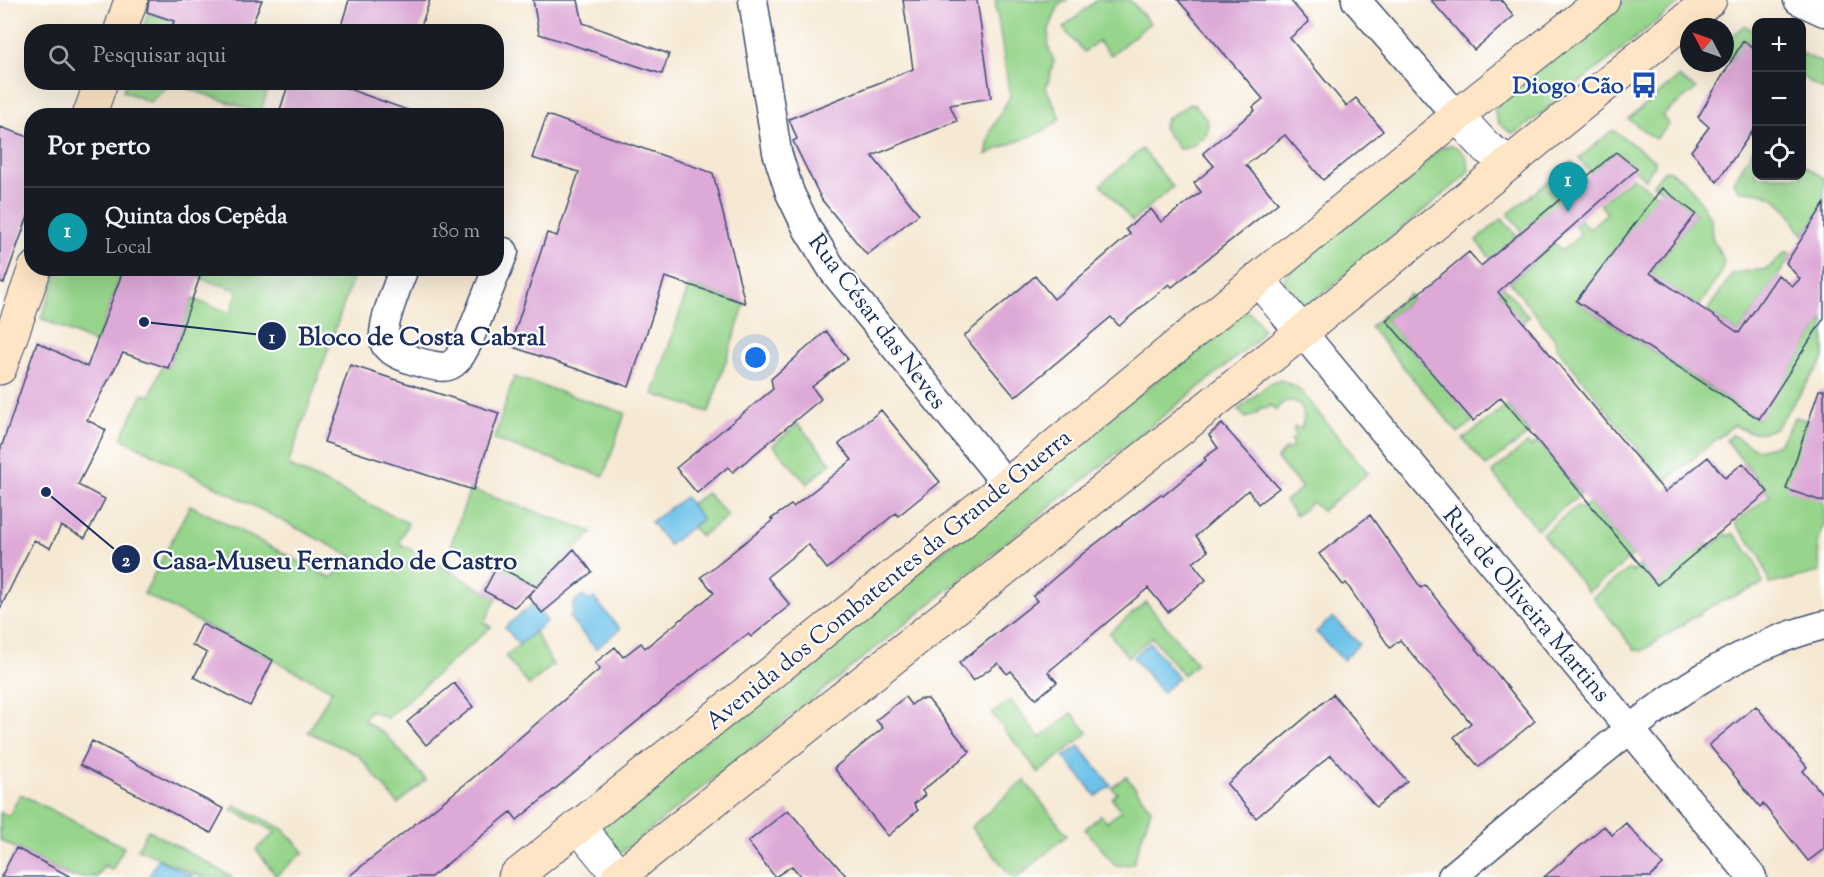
<!DOCTYPE html>
<html lang="pt">
<meta charset="utf-8">
<style>
:root{--surface:#171b24;--page:#20242c;--text:#f1f3f6;--muted:#9ea1a6;--line:#363941;--accent:#db2777}
body{margin:0;font-family:"Sorts Mill Goudy",serif;background:var(--page);color:var(--text)}
.controls{position:absolute;right:18px;top:18px;display:grid;overflow:hidden;border-radius:12px;box-shadow:0 6px 24px #0002}
.controls button{width:54px;height:54px;display:grid;place-items:center;padding:0;border:0;border-bottom:2px solid var(--line);background:var(--surface);color:var(--text);font:30px sans-serif}
.compass{position:absolute;left:1680px;top:18px;width:54px;height:54px;border-radius:50%;background:var(--surface);box-shadow:0 6px 24px #0002;rotate:311deg}
.you{position:absolute;left:756px;top:358px;width:21px;height:21px;margin:-15px;border:4px solid #fff;border-radius:50%;background:#1a73e8;box-shadow:0 0 0 9px #1a73e833}
.badge{display:grid;place-items:center;width:39px;height:39px;border-radius:50%;background:var(--accent);color:#fff;font-size:20px;font-weight:700}
.pin{position:absolute;translate:-50% -50px;filter:drop-shadow(0 2px 3px #0008)}
.pin::after{content:'';position:absolute;top:32px;width:21px;height:18px;background:inherit;clip-path:polygon(0 0,100% 0,50% 100%)}
.list{margin:0;padding:0;list-style:none}
h2{display:flex;justify-content:space-between;align-items:center;height:78px;margin:0;padding:0 24px;font-size:26px}
h2 small{font-size:20px;font-weight:400;color:var(--muted)}
.list li{display:grid;grid-template-columns:39px 1fr auto;gap:18px;align-items:center;box-sizing:border-box;height:90px;padding:0 24px;border-top:2px solid var(--line)}
.list b{display:block;font-size:22px;white-space:nowrap}
.list p{margin:0;font-size:20px;white-space:nowrap;color:var(--muted)}
.list em{font-size:20px;font-style:normal;color:var(--muted)}
.icon{flex:none;width:33px;height:33px;fill:none;stroke:currentColor;stroke-width:2;stroke-linecap:round;stroke-linejoin:round}
.map{position:relative;flex:none;width:1824px;height:877px;overflow:hidden}
.search{position:absolute;background:var(--surface);box-shadow:0 6px 24px #0002;left:24px;top:24px;width:480px;height:66px;display:flex;align-items:center;gap:15px;box-sizing:border-box;padding:0 21px;border-radius:24px;color:var(--muted);font-size:22px}
.panel{position:absolute;background:var(--surface);box-shadow:0 6px 24px #0002;left:24px;top:108px;width:480px;height:168px;border-radius:24px}
.map>svg:first-child{display:block}
.green{fill:#96d58b;stroke:#588274;stroke-width:1.5}
.water{fill:#6dc2e9;stroke:#4478a4;stroke-width:1.5}
.building{fill:#dda9d7}
.lines{fill:none;stroke-linecap:round;stroke-linejoin:round}
.minor-casing{stroke:#3c4b70;stroke-width:31}
.tertiary-casing{stroke:#3c4b70;stroke-width:35}
.secondary-casing{stroke:#3c4b70;stroke-width:35}
.minor{stroke:#fff;stroke-width:28}
.tertiary{stroke:#fff;stroke-width:33}
.secondary{stroke:#fde5c5;stroke-width:33}
.labels{text-anchor:middle;stroke-width:4.5;stroke-linejoin:round;paint-order:stroke}
.transit-label{font-size:24px;font-weight:bold;fill:#164399;stroke:#fff;text-anchor:end}
.street-label{font-size:24px;fill:#1b2f5e;stroke:#fff}
.leader{fill:none;stroke:#1b2f5e;stroke-width:2}
.callout-dot{fill:#1b2f5e;stroke:#fff;stroke-width:2}
.mark-label{font-size:18px;text-anchor:middle;font-weight:bold;fill:#fff}
.callout-label{font-size:26px;text-anchor:middle;font-weight:bold;fill:#1b2f5e;stroke:#fff;stroke-width:4.5;stroke-linejoin:round;paint-order:stroke}
</style>
<div class="map">
<svg width="1824" height="877" viewBox="0 0 1824 877">
<rect width="100%" height="100%" fill="#fff"/>
<filter id="ink" filterUnits="userSpaceOnUse"><feTurbulence type="fractalNoise" baseFrequency=".0167" numOctaves="2"/><feDisplacementMap in="SourceGraphic" scale="12" xChannelSelector="R" yChannelSelector="G"/><feConvolveMatrix kernelMatrix="1 2 1 2 8 2 1 2 1" color-interpolation-filters="sRGB"/></filter>
<filter id="wash" filterUnits="userSpaceOnUse"><feTurbulence type="fractalNoise" baseFrequency=".008" numOctaves="4" result="noise"/><feDisplacementMap in="SourceGraphic" scale="24" xChannelSelector="R" yChannelSelector="G"/><feGaussianBlur stdDeviation="1.35" result="paint"/><feColorMatrix in="noise" values="0 0 0 0 0 0 0 0 0 0 0 0 0 0 0 0 0 1.4 0 .05"/><feComposite in="paint" operator="in"/></filter>
<g filter="url(#wash)">
<rect width="100%" height="100%" fill="#f6e9d4"/>
<path class="green" d="M995,0h72l-8,5 -10,24 -1,17 6,15 -8,27 14,30c-7,15 -56,25 -74,37l5,-25 19,-34z
M1097,0h33l20,23 -39,32 -13,-14 -14,11 -21,-24z
M1625,0h58l-165,132 -7,1 -12,-9 -5,-14 6,-10z
M148,13l26,8 -3,10 -29,1z
M1744,26l12,5v18l-12,-8 -13,21 -6,-4v-17z
M1802,53l22,11v27l-22,-14z
M1679,77l17,12 -34,27 7,9 -14,14 -27,-20z
M126,82h144v1l-10,30 -88,-30 -22,19 -27,-11z
M1190,104l5,1c11,12 21,23 5,35 -7,6 -12,9 -21,9l-16,-21 4,-10z
M1613,130l41,30 1,5 -10,14 -29,-27 -25,22 -12,-16z
M1756,144v32h46v-12l22,14v27l-20,30c-9,-7 -9,-15 -16,-24 -12,-16 -29,-20 -48,-20l-7,-8z
M1450,145c12,3 19,13 19,25l-6,8 -153,126 -6,2 -7,-2 -13,-17 1,-11 155,-127z
M1142,149l31,38 -41,34 -31,-37z
M1572,162l13,17 -62,53 -15,-18z
M1668,170l17,11 11,14 15,24 1,18 12,24 -3,12 -22,33 -49,-33 46,-59 -43,-30 11,-13z
M1632,177l26,18 -82,106 182,118 66,-101v41l-48,69c-16,7 -27,6 -42,-3l-66,54 -5,1 -106,-132 -3,-10 -44,-56 45,-39 7,8 18,-16 -5,-9 6,-6 8,9 18,-16 -7,-9z
M1502,219l15,17 -26,23 -15,-19z
M1786,252l6,3 -53,78 -32,-22 26,-38 34,-4z
M59,269h38l23,8 -24,67 -55,-26z
M203,269h153l-68,196 120,58 -9,20 98,55 -13,25 7,4 -104,91 -17,-8 -6,11 21,13 41,46 -28,24 -40,-49 -50,-23 24,-42 -188,-96 46,-89 141,73 22,-21 -232,-119 22,-44 7,2 12,-30 6,2 24,-69 39,14 7,-23 -39,-12z
M689,285l56,18 -36,109 -56,-18z
M1502,285l27,32 -84,69 28,35 -15,12 -88,-106 39,-33 3,4 -26,22 39,45 79,-66 -7,-9z
M1242,312h8l13,17 -8,13 -634,511 -22,-27z
M514,377l111,36 -21,63 -110,-36z
M1281,380l17,8 70,85 -46,38 -10,-9 -16,14 -11,-15 17,-13 -25,-29 8,-10 3,1 5,-3 -2,-7 5,-4 -3,-6 2,-3 6,2c11,-27 -15,-38 -25,-18l-5,-6 -5,4 -4,-2 -5,6 -11,5 -8,-8 31,-26z
M1507,405l23,28 -44,33 -23,-27z
M1795,417l12,3 17,82v22l-6,20 2,28 -50,12 -10,-29 -25,-32 35,-28 -44,-55 6,-5 26,15 21,-6z
M798,424l33,39 -24,21 -34,-39z
M1538,441l43,53 -44,35 -45,-57 36,-29 3,4z
M470,489l123,43 -56,55 -86,-43z
M707,493l21,23 -27,20 -9,-9 10,-7 -12,-16z
M1589,503l44,53 -45,36 -46,-58 36,-28 4,3z
M1733,533l22,27 8,24 -52,22 -69,45 -7,-1 -42,-53 36,-28 3,3 8,-7 17,20 49,-42 3,5 17,-14 3,2z
M1146,602l51,62 -14,11 -31,-38 -24,20 -19,-24z
M535,632l18,33 -24,20 -24,-29z
M1010,700l30,38 32,-25 16,20 -49,40 -47,-59z
M1126,776l25,33 -18,55 -17,2 -31,-37 16,-14 6,7 14,-11 -9,-13 5,-5 -5,-5z
M1024,780l43,55 -49,42h-6l-41,-50z
M20,794l104,53 -12,23 -8,-5 -7,12h-26l-71,-37v-26l1,-2 8,4z
M235,805l48,24 21,23 -28,24 -20,-27 20,-17 -44,-22z
M148,830l85,47h-32l-63,-28z"/>
<path class="water" d="M685,497l17,22 -33,26 -18,-23z
M583,596l7,5 4,-3 26,31 -24,20 -27,-32 5,-4 -2,-5 4,-8z
M533,604l14,17 -28,24 -14,-18z
M1333,617l26,27 -16,16 -27,-28z
M1150,643l28,35 -16,15 -29,-36z
M1079,746l32,39 -15,11 -32,-39z
M158,859l36,18h-43l-2,-1z"/>
<g id="blocks">
<path class="building" d="M149,0h113l-13,32h-78l3,-11 -27,-9z
M349,0h81l-11,32h-80z
M533,0h45l5,23 86,31 -7,20 -123,-40z
M903,0h74l14,98 -41,7 7,16 -85,35 47,58 -52,41 -45,-55 -29,-59 4,-2 -8,-20 124,-50z
M1178,0h112l19,22 -19,16 56,68 10,-8 27,33 -60,49 -38,-45 -39,30 32,38 -106,84 -3,-3 -50,42 -8,-9 -96,80 -51,-61 71,-60 19,23 76,-65 -4,-5 25,-20 10,13 40,-30 -7,-9 20,-17 -11,-13 52,-43 -2,-3 10,-8z
M1431,0h70l13,16 -40,34z
M1743,41l13,8v77l-39,56 -26,-31 18,-24 -11,-10z
M289,82h40l84,30v4h-135z
M547,115l166,58 32,130 -80,-26 -36,110 -119,-41 37,-113 10,3 22,-64 -47,-14z
M0,127l32,11v67l-28,78 -4,-1z
M1616,152l21,17 -139,123 167,200 43,-35 17,21 18,-15 25,29 -111,93 -156,-188 -28,24 -87,-101 83,-68 12,14z
M1662,188l34,26 -46,59 89,60 39,-58 15,11 7,-7 -14,-16 38,-59v114l-65,101 -183,-118z
M124,268h79l-35,100 -45,-15 -36,67 19,10 -28,55 27,14 -20,39 -24,-12 -11,22 -16,-8 -34,69v-158l37,-109 50,25z
M826,331l22,28 -36,28 9,12 -88,73 -5,-5 -31,26 -21,-25 97,-79 -2,-10z
M350,365l149,48 -26,77 -149,-48z
M1819,390h5v112l-38,-13z
M881,410l59,72 -42,34 -2,-3 -69,56 -19,-25 -41,33 23,28 -39,32 -3,-3 -47,35 -184,151 -6,-8 -80,65h-83l126,-100 126,-108 -5,-6 20,-16 8,10 18,-14 4,5 69,-55 -13,-16 72,-57 -2,-1 20,-14 2,2 59,-47 -13,-16z
M1222,424l57,64 -21,16 -10,-14 -52,46 12,15 -15,12 13,17 -38,32 -20,-24 -100,84 9,10 -21,17 -25,-28 -4,3 -9,-11 -25,18 -14,-18 78,-62 -4,-5 53,-45 75,-57 2,2 43,-36 -2,-2 14,-10 -9,-13z
M1370,515l51,73 4,-3 110,136 -56,46 -25,-30 17,-14 -71,-83 -10,8 -44,-65 -3,2 -24,-31z
M574,549l18,23 -50,41 -14,-17 7,-7 -21,18 -30,-16 13,-25 40,21z
M202,624l71,36 -23,46 -56,-29 13,-24 -15,-8z
M454,683l19,24 -47,38 -19,-23z
M1333,694l74,87 -31,26 -45,-52 -75,63 -29,-34z
M905,697l6,8 8,-6h9l42,53 -48,39 3,4 -11,9 4,6 -30,26 -54,-68 49,-40 -7,-8z
M1756,706l51,61 -4,4 21,25v53l-16,12 -45,-57 -3,3 -51,-62z
M92,741l132,68 -13,24 -131,-68z
M788,810l59,67h-46l-9,-11 -17,11 -27,-35z
M1626,823l37,42 -13,12h-106l60,-51 8,9z
M16,848l55,29h-70z"/>
</g>
</g>
<g filter="url(#ink)">
<use href="#blocks" fill-opacity="0" stroke="#3c4b70" stroke-width="1.5"/>
<g class="lines">
<g class="minor-casing">
<path id="minor" d="M753,0l24,152 13,41 18,37 26,42 173,213
M1356,0l101,116
M1798,0l26,12
M404,268c-6,17 -25,60 -19,76 4,11 52,26 63,22 10,-3 15,-15 20,-24l36,-90 -8,-2
M1302,332l450,545
M1452,877c41,-34 82,-69 123,-103 76,-64 151,-124 249,-149"/>
</g>
<g class="tertiary-casing">
<path id="tertiary" d="M1457,116l30,32 23,15
M1258,279l44,53
M578,826l41,50"/>
</g>
<g class="secondary-casing">
<path id="secondary" d="M120,32l11,-32
M89,116l12,-34
M0,368l35,-100
M515,877l492,-392 450,-369 146,-116
M618,877l684,-545 408,-332"/>
</g>
<use href="#minor" class="minor"/>
<use href="#tertiary" class="tertiary"/>
<use href="#secondary" class="secondary"/>
</g>
</g>
<defs>
<g id="bus-bare" transform="scale(2.07)"><path d="M-5-6H5V4H4V6H2V4H-2V6H-4V4H-5ZM-3.5-4V0h7V-4ZM-3.5 1.2v1.5H-2V1.2ZM2 1.2v1.5H3.5V1.2Z" fill="#1a4fb4" stroke="#fff" stroke-width="2.5" paint-order="stroke"/></g>
</defs>
<g fill-rule="evenodd">
<use href="#bus-bare" x="1644" y="85"/>
</g>
<g class="labels">
<g class="transit-label">
<text x="1624" y="93">Diogo Cão</text>
</g>
<g class="street-label">
<text transform="translate(878 321) rotate(53)" y="8">Rua César das Neves</text>
<text transform="translate(888 579) rotate(-39)" y="8">Avenida dos Combatentes da Grande Guerra</text>
<text transform="translate(1527 604) rotate(50)" y="8">Rua de Oliveira Martins</text>
</g>
</g>
<path class="leader" d="M144 322L272 336M46 492L126 559"/>
<g class="callout-dot">
<circle cx="144" cy="322" r="6"/>
<circle cx="46" cy="492" r="6"/>
<circle cx="272" cy="336" r="15"/>
<circle cx="126" cy="559" r="15"/>
</g>
<g class="mark-label">
<text x="272" y="343">1</text>
<text x="126" y="566">2</text>
</g>
<g class="callout-label">
<text x="422" y="345">Bloco de Costa Cabral</text>
<text x="335" y="569">Casa-Museu Fernando de Castro</text>
</g>
</svg>
<div class="controls">
<button>+</button>
<button>−</button>
<button><svg class="icon" aria-label="locate" viewBox="0 0 24 24"><circle cx="12" cy="12" r="6"/><path d="M12 2v4M12 18v4M2 12h4M18 12h4"/></svg></button>
</div>
<svg class="compass" viewBox="-18 -18 36 36"><path d="M0-13l5 13h-10z" fill="#e53935"/><path d="M0 13l5-13h-10z" fill="#9ea1a6"/></svg>
<div class="you"></div>
<div class="pin badge" style="left:1568px;top:212px;background:#0f9aa8">1</div>
<div class="search"><svg class="icon" aria-label="search" viewBox="0 0 24 24"><circle cx="10" cy="10" r="6"/><path d="M15 15l6 6"/></svg>Pesquisar aqui</div>
<section class="panel">
<h2>Por perto<small></small></h2>
<ul class="list">
<li><span class="badge" style="background:#0f9aa8">1</span><div><b>Quinta dos Cepêda</b><p>Local</p></div><em>180 m</em></li>
</ul>
</section>
</div>
